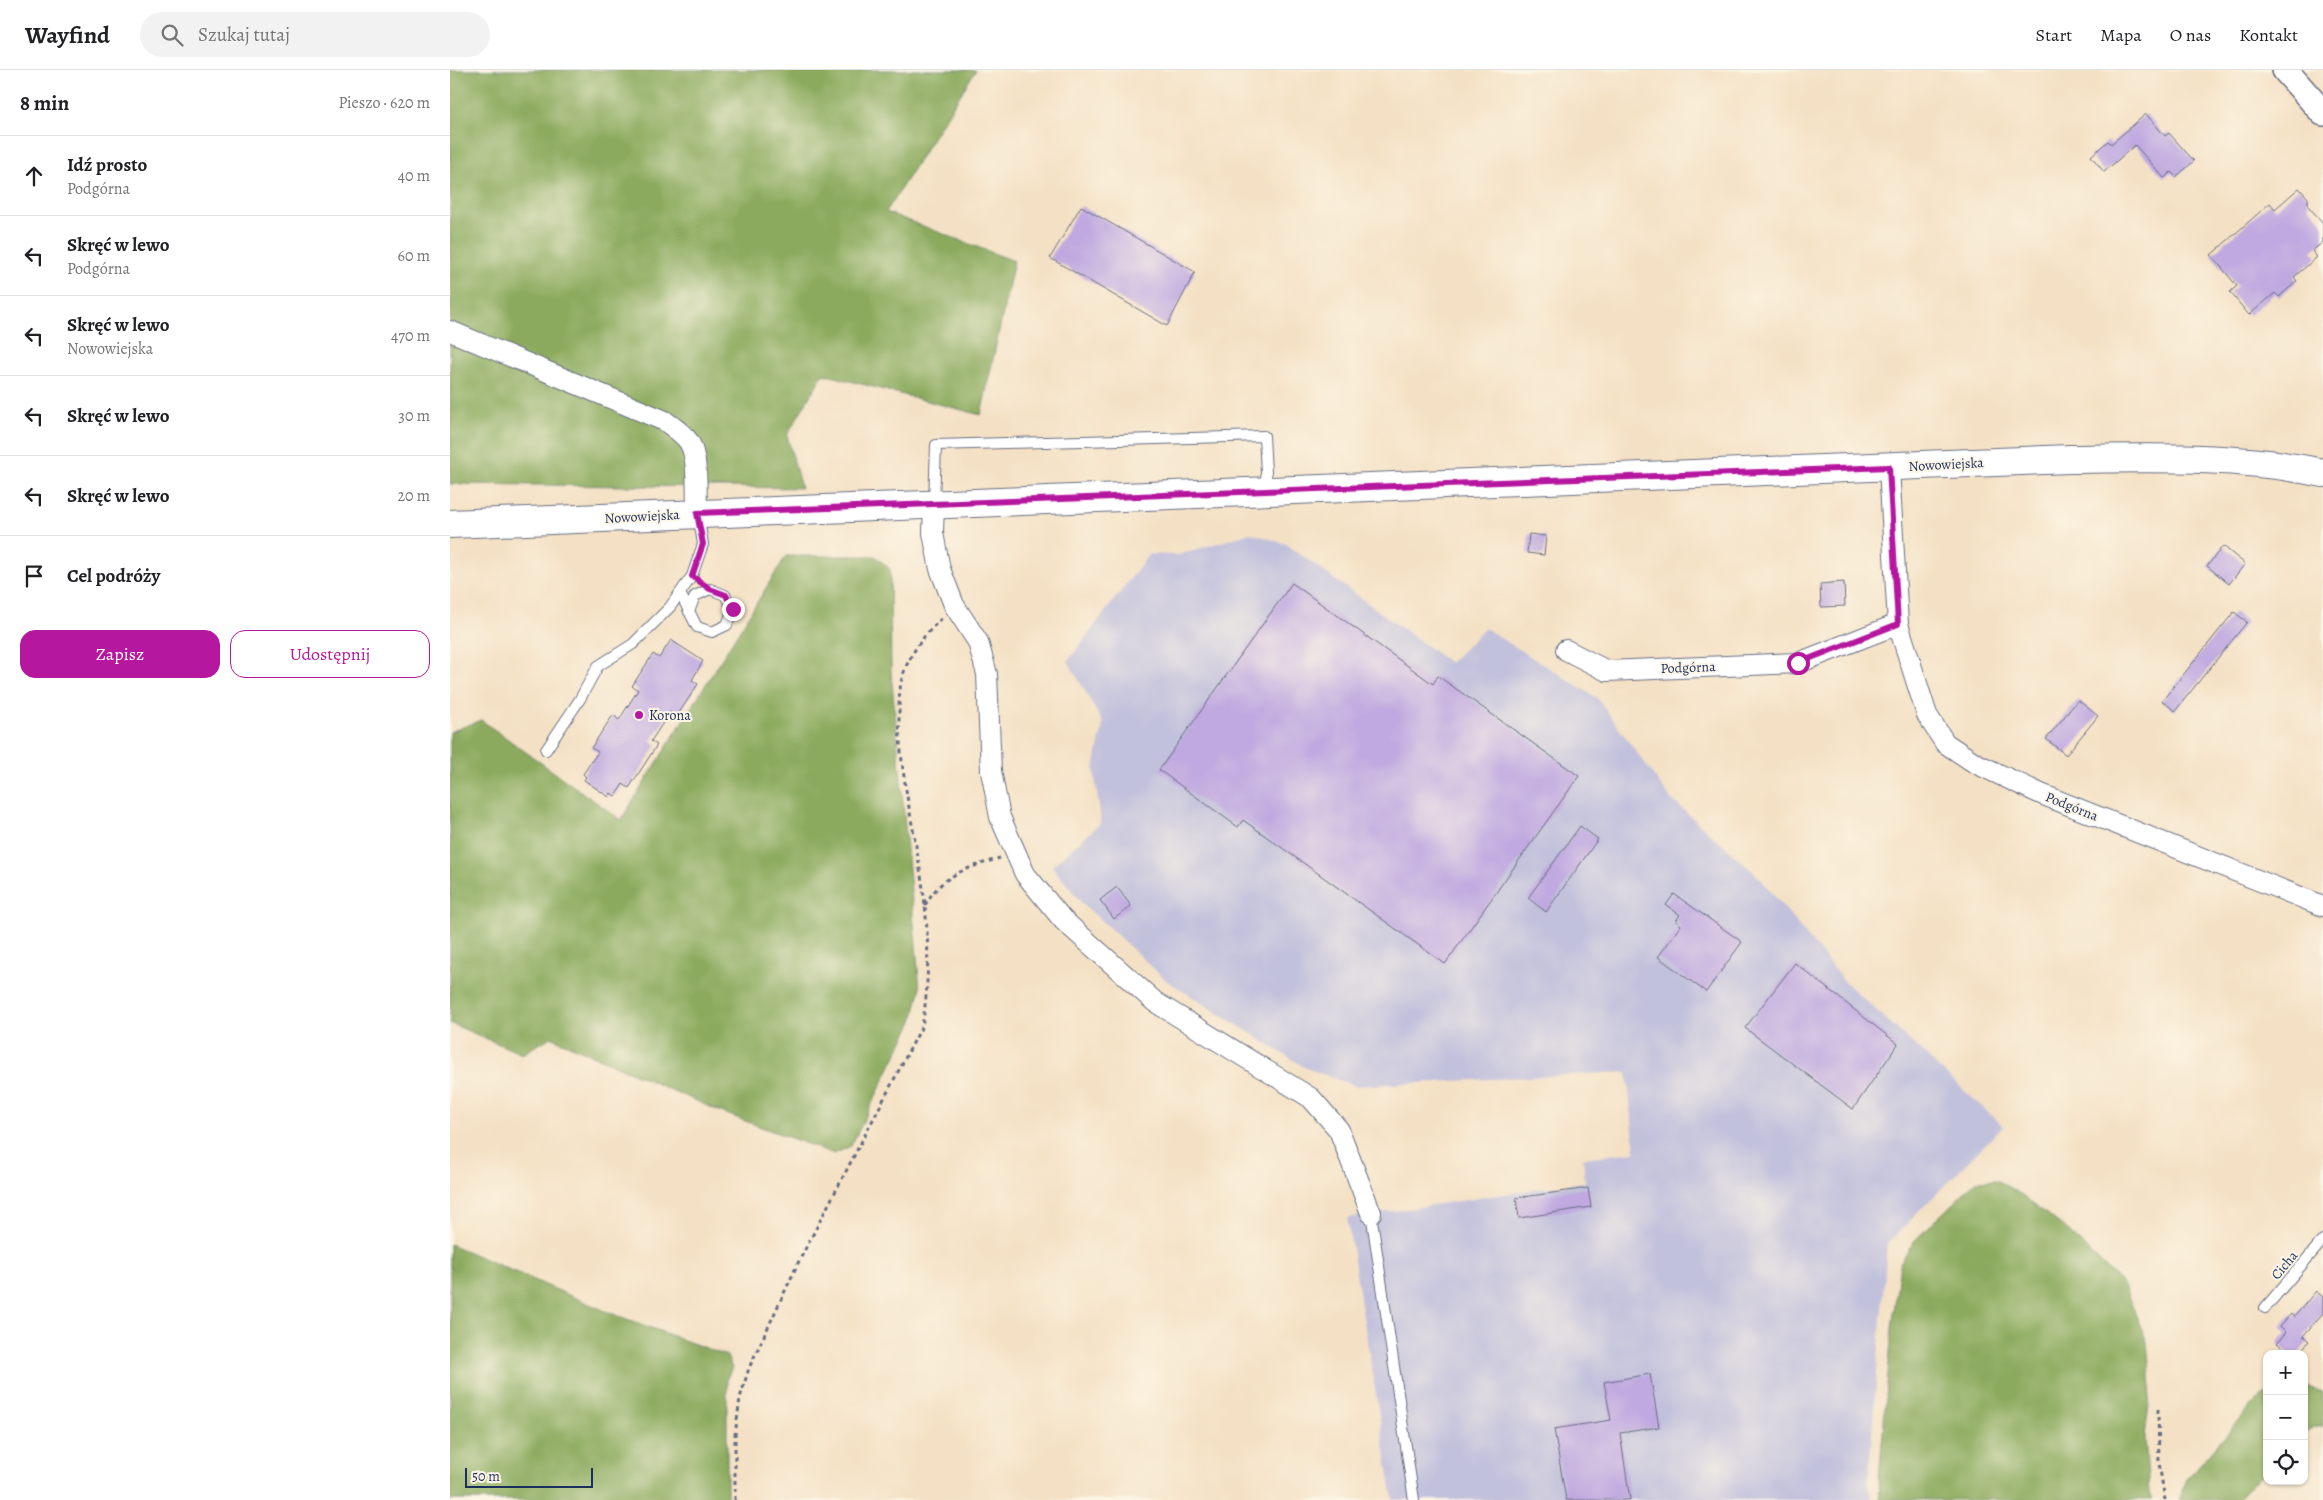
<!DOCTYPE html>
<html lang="pl">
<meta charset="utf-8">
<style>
:root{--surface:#fff;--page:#f2f2f2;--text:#202124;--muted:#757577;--line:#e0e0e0;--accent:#b5179e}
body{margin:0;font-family:Alegreya,serif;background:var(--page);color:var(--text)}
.controls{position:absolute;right:15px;bottom:15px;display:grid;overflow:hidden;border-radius:10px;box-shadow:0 1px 4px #0004}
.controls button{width:45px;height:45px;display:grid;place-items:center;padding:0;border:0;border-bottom:1px solid var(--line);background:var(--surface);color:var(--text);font:25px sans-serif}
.scale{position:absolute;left:15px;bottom:12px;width:128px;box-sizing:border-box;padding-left:5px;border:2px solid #1b2f5e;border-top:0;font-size:14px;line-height:18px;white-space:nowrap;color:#1b2f5e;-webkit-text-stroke:4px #fcf5e5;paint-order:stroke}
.stop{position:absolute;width:15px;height:15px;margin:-11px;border:4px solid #b5179e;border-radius:50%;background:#fff}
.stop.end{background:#b5179e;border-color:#fff;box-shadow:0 1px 5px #0008}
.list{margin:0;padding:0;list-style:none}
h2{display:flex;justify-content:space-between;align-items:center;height:65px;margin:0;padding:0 20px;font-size:21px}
h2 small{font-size:16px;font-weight:400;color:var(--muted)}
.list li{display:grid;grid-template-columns:32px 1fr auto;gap:15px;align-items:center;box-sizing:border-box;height:80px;padding:0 20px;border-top:1px solid var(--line)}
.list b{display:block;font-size:19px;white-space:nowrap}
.list p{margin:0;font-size:16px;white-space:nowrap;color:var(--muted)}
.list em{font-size:16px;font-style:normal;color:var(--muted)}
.actions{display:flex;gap:10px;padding:15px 20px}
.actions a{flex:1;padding:11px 0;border:1px solid var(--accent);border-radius:15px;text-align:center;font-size:18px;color:var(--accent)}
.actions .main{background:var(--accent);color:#fff}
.icon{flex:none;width:28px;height:28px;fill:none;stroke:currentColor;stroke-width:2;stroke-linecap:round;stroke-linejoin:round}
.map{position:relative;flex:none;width:1873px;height:1430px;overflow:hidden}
header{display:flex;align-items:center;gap:30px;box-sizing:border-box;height:70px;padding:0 25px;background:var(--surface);border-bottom:1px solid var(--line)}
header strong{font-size:24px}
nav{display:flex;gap:28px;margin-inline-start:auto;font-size:18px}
.search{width:350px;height:45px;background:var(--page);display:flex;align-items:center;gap:12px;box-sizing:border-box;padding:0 18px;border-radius:28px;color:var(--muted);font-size:19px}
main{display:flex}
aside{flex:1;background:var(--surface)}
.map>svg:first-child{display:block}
.industrial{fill:#c2c1dc}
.forest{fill:#8baa5d;stroke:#536c5e}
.building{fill:#bfa9e0}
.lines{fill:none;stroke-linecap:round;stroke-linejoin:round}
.service-casing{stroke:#676d82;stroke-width:12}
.minor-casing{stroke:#676d82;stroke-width:22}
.tertiary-casing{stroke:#676d82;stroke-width:28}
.secondary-casing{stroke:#676d82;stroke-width:30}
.path{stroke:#676d82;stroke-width:3;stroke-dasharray:4 4;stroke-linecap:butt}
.service{stroke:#fff;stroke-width:10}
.minor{stroke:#fff;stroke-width:20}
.tertiary{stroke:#fff;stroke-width:25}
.secondary{stroke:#fff;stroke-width:28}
.route{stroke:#b5179e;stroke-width:6}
.poi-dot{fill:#b5179e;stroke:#fcf5e5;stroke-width:2}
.labels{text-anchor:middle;stroke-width:4;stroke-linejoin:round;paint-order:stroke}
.street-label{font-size:14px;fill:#1b2f5e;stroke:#fcf5e5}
.poi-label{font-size:14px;fill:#1b2f5e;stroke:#fcf5e5;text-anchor:start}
</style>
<header>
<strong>Wayfind</strong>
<div class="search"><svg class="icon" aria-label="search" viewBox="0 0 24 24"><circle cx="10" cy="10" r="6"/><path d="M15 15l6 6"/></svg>Szukaj tutaj</div>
<nav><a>Start</a><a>Mapa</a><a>O nas</a><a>Kontakt</a></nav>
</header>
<main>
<aside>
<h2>8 min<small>Pieszo · 620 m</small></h2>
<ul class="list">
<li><svg class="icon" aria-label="ahead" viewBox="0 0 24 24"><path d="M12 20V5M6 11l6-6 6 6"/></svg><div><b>Idź prosto</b><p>Podgórna</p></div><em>40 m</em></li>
<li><svg class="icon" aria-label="left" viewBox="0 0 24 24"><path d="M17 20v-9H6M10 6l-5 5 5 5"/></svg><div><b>Skręć w lewo</b><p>Podgórna</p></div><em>60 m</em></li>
<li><svg class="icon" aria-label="left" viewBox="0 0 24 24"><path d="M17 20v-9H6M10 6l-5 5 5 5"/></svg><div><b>Skręć w lewo</b><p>Nowowiejska</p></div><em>470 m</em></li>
<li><svg class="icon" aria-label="left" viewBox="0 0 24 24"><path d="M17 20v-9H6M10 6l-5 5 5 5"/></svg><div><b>Skręć w lewo</b></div><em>30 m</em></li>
<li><svg class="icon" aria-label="left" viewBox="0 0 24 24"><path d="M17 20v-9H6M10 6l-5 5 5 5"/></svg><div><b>Skręć w lewo</b></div><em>20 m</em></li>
<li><svg class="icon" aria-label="arrive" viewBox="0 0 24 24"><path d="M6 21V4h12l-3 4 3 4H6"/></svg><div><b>Cel podróży</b></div></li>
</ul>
<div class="actions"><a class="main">Zapisz</a><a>Udostępnij</a></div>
</aside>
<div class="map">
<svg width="1873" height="1430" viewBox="0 0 1873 1430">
<rect width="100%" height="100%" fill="#fcf5e5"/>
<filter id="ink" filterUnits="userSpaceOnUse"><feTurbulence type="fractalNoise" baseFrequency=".02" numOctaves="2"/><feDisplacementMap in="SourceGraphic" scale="10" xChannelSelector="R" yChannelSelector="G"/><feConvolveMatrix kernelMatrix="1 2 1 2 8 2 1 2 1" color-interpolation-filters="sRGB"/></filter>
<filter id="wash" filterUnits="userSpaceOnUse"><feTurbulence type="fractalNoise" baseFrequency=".0096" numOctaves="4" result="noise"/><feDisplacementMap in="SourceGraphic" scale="20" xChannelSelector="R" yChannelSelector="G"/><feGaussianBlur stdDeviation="1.12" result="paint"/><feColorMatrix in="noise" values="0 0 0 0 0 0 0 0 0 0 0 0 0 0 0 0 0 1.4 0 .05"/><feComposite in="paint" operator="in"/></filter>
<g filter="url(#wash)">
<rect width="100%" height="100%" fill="#f4e1c5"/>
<path class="industrial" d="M801,463l35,11 164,119 35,-35 112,70 73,100 90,80 82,101 161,147 -116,118 -19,241 4,15h-479l-46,-282 238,-36 -2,-24 52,-6 -8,-80 -272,14 -49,-18 -139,-87 -86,-79 -29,-36 49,-43 -7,-54 9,-46 -35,-62 81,-107 29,1z"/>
<path class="forest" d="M0,0h526l-90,142 128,49 -33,154 -158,-41 -36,61 14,53 -351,-4z
M336,486h89l15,13 1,102 29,319 -7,31 -62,125 -17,8 -113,-42 -170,-75 -29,17 -72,-31v-291l31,-12 140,100z
M1546,1110l26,15 43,33 58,56 24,58 4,45 -6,50 4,56 3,7h-272l-1,-22 13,-150 8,-65 15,-23 61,-59z
M0,1174l158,68 119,44 5,12 -5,10v122h-277z
M1854,1316l19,6v35h-9l-10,7z
M1817,1324v74l-30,32h-59l9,-21 69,-78z"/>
<g id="blocks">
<path class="building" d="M1696,44l19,22 4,-3 25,28 -18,16 -5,-5 -7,6 -29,-33 -31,27 -13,-16 17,-15 3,3z
M1849,118l9,10v8l15,17v19l-11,9 5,6 -23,20 3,4 -18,16 -4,-4 -26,22 -19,-23 7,-6 -26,-31 59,-52 5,6z
M631,136l114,66 -28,54 -117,-68z
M1079,464l17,2 -2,19 -17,-2z
M1773,476l22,18 -16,20 -22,-18z
M1394,512l1,24 -24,1 -1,-23z
M842,513l141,101 5,-8 141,100 -134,188 -202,-144 -5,7 -79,-57z
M1784,542l13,10 -72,89 -13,-10z
M221,570l32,21 -11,19 6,4 -21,32 -7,-4 -19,29 6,4 -28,43 -6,-4 -8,12 -4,-3 -2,4 -25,-17 2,-3 -3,-3 15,-22 -7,-4 22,-33 6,5 19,-30 -6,-4 21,-32 6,4z
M1628,630l20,16 -32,39 -20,-16z
M1130,756l18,13 -52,73 -18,-14z
M667,817l14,19 -17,13 -14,-19z
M1224,824l68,48 -36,50 -48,-35 23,-32 -5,-4 4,-6 -14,-10z
M1345,893l103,81 -45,65 -108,-81z
M1138,1118l3,19 -72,11 -3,-20z
M1866,1221l7,6v16l-20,23 6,5 -11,13h-8l-13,-11 9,-11 -6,-6 11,-12 3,3z
M1200,1304l9,53 -39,6 10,67h-64l-12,-71 57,-9 -7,-38z"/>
</g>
</g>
<g filter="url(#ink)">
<use href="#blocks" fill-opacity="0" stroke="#676d82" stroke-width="1"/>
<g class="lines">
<g class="service-casing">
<path id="service" d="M484,432l2,-57 328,-9 3,55
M230,523l17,34 15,5 15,-7 6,-16 -8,-14 -15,-6 -15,7 -6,16
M96,680l34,-51 18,-33 35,-22 37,-37 22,-31 11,-32 -5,-30
M921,1143l43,287
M1815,1238l58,-68"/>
</g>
<g class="minor-casing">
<path id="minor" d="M0,261l215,90c8,6 18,12 24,21 10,16 7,52 8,71
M1439,397l9,157 29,91 18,28 30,20 66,31 282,112
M484,433l-1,30 7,36 14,36 24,37 9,32 4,97 9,46 25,57 38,46 92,82 156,96 28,32 32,83
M1116,580l41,21 191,-8 100,-39"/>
</g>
<g class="tertiary-casing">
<path id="tertiary" d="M1835,0l38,43"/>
</g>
<g class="secondary-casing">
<path id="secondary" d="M0,454l1619,-65c84,-1 171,-4 254,14"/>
</g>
<path class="path" d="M475,835c17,-31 43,-37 75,-47
M1708,1339l1,54 6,37
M285,1430v-65l5,-37 9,-30 50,-107 123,-235c7,-39 7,-81 3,-121 -7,-64 -26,-127 -26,-191 0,-13 0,-29 5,-42 8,-22 22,-39 39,-55"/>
<use href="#service" class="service"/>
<use href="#minor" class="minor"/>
<use href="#tertiary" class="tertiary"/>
<use href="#secondary" class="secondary"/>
</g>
</g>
<g class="lines" filter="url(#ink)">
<path class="route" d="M283,539l-7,-14 -16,-6 -18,-13 11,-32 -6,-31 1192,-46 9,157 -100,39"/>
</g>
<circle class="poi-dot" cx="189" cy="645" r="5"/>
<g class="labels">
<g class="street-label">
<text transform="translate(1496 394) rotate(-3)" y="5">Nowowiejska</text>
<text transform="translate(192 446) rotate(-3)" y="5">Nowowiejska</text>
<text transform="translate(1238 597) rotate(-2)" y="5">Podgórna</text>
<text transform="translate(1622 736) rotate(22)" y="5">Podgórna</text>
<text transform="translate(1834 1195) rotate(-50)" y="5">Cicha</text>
</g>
<g class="poi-label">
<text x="199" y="650">Korona</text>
</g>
</g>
</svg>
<div class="controls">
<button>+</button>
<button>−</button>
<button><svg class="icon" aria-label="locate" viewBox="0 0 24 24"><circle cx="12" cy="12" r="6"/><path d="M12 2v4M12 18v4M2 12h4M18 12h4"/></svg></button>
</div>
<div class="scale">50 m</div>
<div class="stop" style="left:1348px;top:593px"></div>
<div class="stop end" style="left:283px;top:539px"></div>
</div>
</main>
